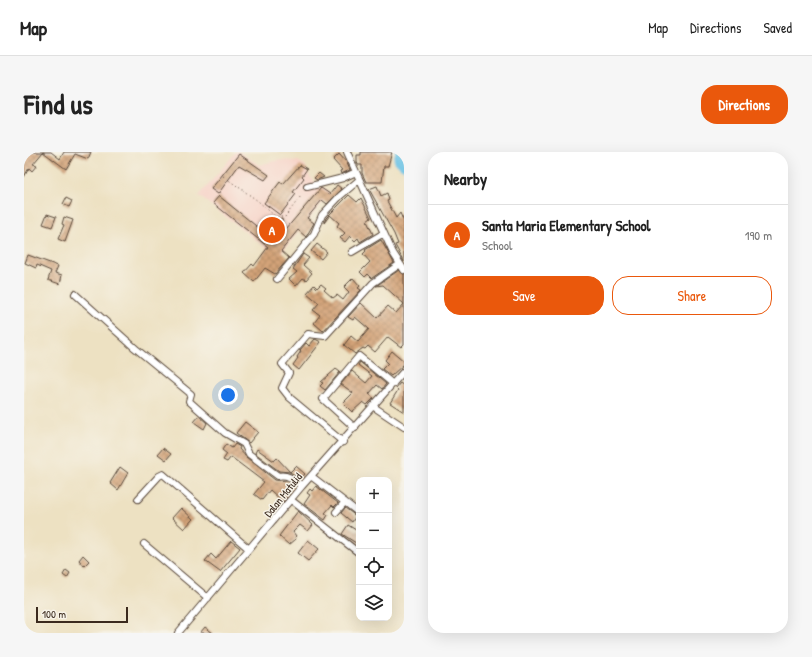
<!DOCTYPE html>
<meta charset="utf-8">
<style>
:root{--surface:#fff;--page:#f6f6f6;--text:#222;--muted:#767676;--line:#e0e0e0;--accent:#ea580c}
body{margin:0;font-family:"Patrick Hand",sans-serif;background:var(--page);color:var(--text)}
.controls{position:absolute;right:12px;bottom:12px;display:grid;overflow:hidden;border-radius:8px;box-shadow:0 4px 16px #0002}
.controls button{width:36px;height:36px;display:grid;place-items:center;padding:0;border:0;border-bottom:1px solid var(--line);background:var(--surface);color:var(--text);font:20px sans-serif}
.scale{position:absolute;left:12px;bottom:10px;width:92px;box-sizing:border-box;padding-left:4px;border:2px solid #3b2a1e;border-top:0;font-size:11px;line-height:14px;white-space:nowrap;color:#3b2a1e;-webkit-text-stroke:3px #f7f3e8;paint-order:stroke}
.you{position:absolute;left:204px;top:243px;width:14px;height:14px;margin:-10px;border:3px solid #fff;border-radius:50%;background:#1a73e8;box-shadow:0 0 0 6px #1a73e833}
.badge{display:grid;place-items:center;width:26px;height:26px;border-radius:50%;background:var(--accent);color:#fff;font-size:13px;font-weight:700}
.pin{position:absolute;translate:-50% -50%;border:2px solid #fff;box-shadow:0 1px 4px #0006}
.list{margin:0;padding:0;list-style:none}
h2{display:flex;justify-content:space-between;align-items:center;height:52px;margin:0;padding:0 16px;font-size:17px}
h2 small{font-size:13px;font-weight:400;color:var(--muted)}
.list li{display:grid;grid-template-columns:26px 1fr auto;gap:12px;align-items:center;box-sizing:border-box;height:60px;padding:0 16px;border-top:1px solid var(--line)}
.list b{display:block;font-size:15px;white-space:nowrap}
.list p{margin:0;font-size:13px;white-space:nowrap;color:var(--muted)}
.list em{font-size:13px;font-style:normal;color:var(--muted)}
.actions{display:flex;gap:8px;padding:12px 16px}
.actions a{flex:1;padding:9px 0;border:1px solid var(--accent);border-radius:16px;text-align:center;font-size:14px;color:var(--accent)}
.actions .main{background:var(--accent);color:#fff}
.icon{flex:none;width:22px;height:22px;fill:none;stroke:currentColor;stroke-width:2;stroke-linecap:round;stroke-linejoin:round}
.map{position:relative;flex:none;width:380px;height:481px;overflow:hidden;border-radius:16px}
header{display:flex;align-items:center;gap:24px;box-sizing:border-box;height:56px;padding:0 20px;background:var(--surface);border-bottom:1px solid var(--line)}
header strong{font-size:19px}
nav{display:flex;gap:22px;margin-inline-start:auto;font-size:14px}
.intro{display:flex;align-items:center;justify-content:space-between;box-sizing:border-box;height:96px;padding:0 24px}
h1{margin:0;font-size:28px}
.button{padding:10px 18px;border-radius:16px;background:var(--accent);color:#fff;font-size:14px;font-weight:700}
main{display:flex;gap:24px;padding:0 24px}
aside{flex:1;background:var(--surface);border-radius:16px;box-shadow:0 4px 16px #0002}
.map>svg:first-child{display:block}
.built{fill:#f7d1c6}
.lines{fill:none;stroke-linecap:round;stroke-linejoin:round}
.river{stroke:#69c2e6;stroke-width:11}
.building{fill:url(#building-cross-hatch)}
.minor-casing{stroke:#564537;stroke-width:8}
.path{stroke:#564537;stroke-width:1;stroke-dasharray:1 3;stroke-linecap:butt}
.minor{stroke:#fff;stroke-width:6}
.labels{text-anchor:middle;stroke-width:3;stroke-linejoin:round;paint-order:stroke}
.street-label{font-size:11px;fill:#3b2a1e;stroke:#f7f3e8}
</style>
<header>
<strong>Map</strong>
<nav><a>Map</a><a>Directions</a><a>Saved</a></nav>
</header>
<div class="intro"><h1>Find us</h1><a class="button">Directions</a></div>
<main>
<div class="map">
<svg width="380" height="481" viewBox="0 0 380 481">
<defs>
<pattern id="building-cross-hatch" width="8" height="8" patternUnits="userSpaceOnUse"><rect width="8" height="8" fill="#d3a378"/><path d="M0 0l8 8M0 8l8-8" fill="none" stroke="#ac8562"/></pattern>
</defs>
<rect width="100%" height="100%" fill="#f7f3e8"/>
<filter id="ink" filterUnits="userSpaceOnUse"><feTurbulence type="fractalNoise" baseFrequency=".025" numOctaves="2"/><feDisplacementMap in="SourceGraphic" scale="8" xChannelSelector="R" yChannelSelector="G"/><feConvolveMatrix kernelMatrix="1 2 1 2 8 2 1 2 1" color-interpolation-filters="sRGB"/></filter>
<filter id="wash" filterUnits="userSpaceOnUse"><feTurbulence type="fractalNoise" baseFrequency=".012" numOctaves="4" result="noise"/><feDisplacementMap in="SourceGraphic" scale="16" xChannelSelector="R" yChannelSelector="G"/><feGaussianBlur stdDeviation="0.9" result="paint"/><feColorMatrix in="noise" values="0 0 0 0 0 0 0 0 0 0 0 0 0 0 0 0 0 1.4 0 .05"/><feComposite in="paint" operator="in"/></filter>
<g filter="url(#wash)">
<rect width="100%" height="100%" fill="#ede1c2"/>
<path class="built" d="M212,0h3l20,13 20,-5 19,1 7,4 5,12 10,10h3l7,6 -52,64 -79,-61z"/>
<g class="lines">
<path class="river" d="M377,0l-2,7 5,5"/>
</g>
<g id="blocks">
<path class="building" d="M7,0h20l9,7 4,-7h27l-3,7 -13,-5 -9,15 -23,-17 -10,12 4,1 -5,6 -3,-3 -5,9v-17z
M337,0h31l-4,14h-4l-2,16h-16l-4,-9v-8h-4l-1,-3v-7h4z
M215,2l30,21 -4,5 -26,-15 -21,29 -7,-5z
M315,2l8,9 3,7 -9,4 -1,-3 2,-1 -9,-10z
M276,13l7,4 -5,7 2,2 -11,14 3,2 -16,21 -16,-12 16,-21 3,2z
M295,21l5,4 -7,3 -3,-2z
M313,33l5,4 -15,15 -5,-4 -15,18 7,5 -8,14 -8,-7 -17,21 8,7 -14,16 -10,-6 -11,14 -10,-9 8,-9 2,2 14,-19 -55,-44 6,-7 47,38 -1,1 9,8 47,-55 9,6z
M353,34l4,10 6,-3 2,7 -2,1 9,17 4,-5 4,9v40l-9,-17 3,-1 -4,-10 -25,-45z
M325,43l8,7 4,-4 10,20 -4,3 6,13 -13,8 -2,-4 -3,3 -5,-5 -5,6 -5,-4 5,-5 -8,-7 2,-3 -9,-8 -6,8 2,-5z
M42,46l6,3 -3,6 -6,-3z
M23,62l9,3 -4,10 -9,-3z
M40,65l9,3 -8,22 -7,-3 6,-14 -2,-1z
M250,67h8v5h-8z
M357,88l13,23 -22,15 -4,-4 -3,3 -5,-5 10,-10 -7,-8 3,-3 -1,-1z
M293,92l10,8 -6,7 -10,-8z
M279,102l6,4 -6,7 9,8 -6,7 -3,-2 -7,8 -7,-7 8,-7 -4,-3z
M4,103l30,11 -3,7 7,2 -2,9 -12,-4 3,-9 -14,-6 -1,3 -11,-5z
M375,118l5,4v70l-3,3 -13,-10 -13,15 -7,-6 -3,3 -2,-1 -8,6 -11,-9 7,-9 7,6 11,-13 -14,-12 -2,3 -5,-3 13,-14 16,15 11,-12 8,7 8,-9 -21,-19 -7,1z
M329,126l7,8 -2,2 3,2 -38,41 -9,-8 6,-8 -7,-5 6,-7 -12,-10 7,-8 3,3 4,-4 5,4 -2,2 9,8 4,-3 6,5 6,-8 -5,-5z
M291,187l6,3 -22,28 -6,-5 5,-7 -1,-1 4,-6 -1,-1 6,-7 3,3z
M368,199l12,10v3l-13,12 -9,-7 6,-6 -3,-3z
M336,210l26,22 -4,5 -5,-4 -8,9 5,4 -7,7 -4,-3 -11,10 -9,-9 10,-10 -12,-9 11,-13 14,12 6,-7 -14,-11z
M312,217l4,3 -15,18 -5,-4 3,-3 -2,-1z
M376,231l4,3v26l-14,-9 8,-13 -2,-2z
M175,264l8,7 -3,6 -10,-7z
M221,270l13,10 -9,11 -13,-10z
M202,292l6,4 3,-4 5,3 -1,2 7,8 29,23 12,1 7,5 -11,16 -13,-12 -8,10 -8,-6 10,-12 -33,-25 -4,5 -4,-2 4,-6 -5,-4z
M139,296l8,6 -5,6 -8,-6z
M233,297l17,12 3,-3 13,14 6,-6 9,8 -5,5 -10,-7 -11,-1 -24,-18z
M96,315l8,6 -10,17 -8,-7z
M292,334l22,17 -4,4 -2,-2 -7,8 3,2 -3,5 -21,-16 6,-9 -3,-2 3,-4 2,2z
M157,356l12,11 -9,10 -12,-11z
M321,356l11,8 -4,6 -11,-9z
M274,359l15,14 -5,6 -8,-6 -7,7 3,4 -1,1 1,2 -7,6 -10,-9z
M324,373l11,7v13l-17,-11z
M284,388l11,9 -11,12 -10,-8z
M207,389l9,7 -20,24 -15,-11 6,-7 5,5z
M59,403l6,6 -5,5 -5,-6z
M42,418l4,3 -3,5 -4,-3z
M181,475l8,6h-13z"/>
</g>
</g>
<g filter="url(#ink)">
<use href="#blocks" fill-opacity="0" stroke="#564537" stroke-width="1"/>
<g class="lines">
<g class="minor-casing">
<path id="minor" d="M323,0l46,101 11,17
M283,35l36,-9 13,-6
M328,100l32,-19
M253,127l37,-45 8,-19 18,-19 19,-16
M51,142l60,54 56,46 -2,7 36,32 19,11 5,10 25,19 4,3c11,-2 16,4 24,10
M350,255l30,20
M331,276l-32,-29 36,-43 34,28
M319,290l-54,-45 -7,-9 7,-15 -7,-9 26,-30 17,2 48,-53 27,-19
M287,324l48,37
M114,347l21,-23 4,-2 86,75
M267,348l68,53
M312,360l9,-10
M120,392l64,54
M154,481l124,-147 102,-115"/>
</g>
<path class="path" d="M199,24l35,25 18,16h9l19,-25"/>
<use href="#minor" class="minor"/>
</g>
</g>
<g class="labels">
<g class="street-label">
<text transform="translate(259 343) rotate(-51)" y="4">Dalan Matulid</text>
</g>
</g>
</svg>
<div class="controls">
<button>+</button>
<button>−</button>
<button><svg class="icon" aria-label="locate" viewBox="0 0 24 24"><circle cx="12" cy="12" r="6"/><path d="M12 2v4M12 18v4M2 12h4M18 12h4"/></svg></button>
<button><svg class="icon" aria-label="layers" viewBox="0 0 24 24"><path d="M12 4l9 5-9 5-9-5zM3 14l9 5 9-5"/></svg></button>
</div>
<div class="scale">100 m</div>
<div class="you"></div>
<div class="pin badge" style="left:248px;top:78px">A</div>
</div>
<aside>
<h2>Nearby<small></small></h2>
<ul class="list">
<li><span class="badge">A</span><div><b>Santa Maria Elementary School</b><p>School</p></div><em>190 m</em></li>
</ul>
<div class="actions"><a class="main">Save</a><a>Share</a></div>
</aside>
</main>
